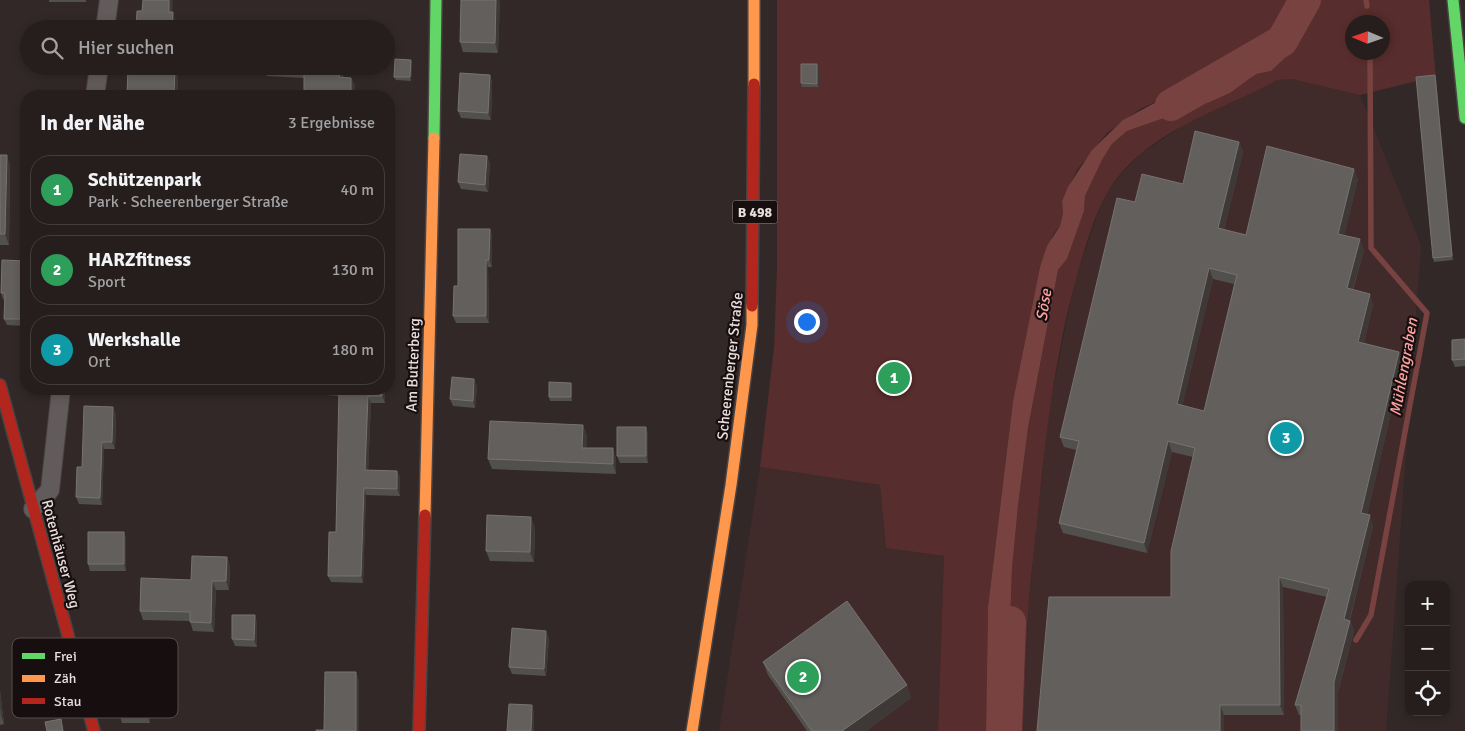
<!DOCTYPE html>
<html lang="de">
<meta charset="utf-8">
<style>
:root{--surface:#251e1d;--page:#312b2a;--text:#f1f3f6;--muted:#a3a2a4;--line:#423c3b;--accent:#a99e9d}
body{margin:0;font-family:Signika,sans-serif;background:var(--page);color:var(--text)}
.controls{position:absolute;right:15px;bottom:15px;display:grid;overflow:hidden;border-radius:10px;box-shadow:0 2px 8px #0003}
.controls button{width:45px;height:45px;display:grid;place-items:center;padding:0;border:0;border-bottom:1px solid var(--line);background:var(--surface);color:var(--text);font:25px sans-serif}
.compass{position:absolute;left:1345px;top:15px;width:45px;height:45px;border-radius:50%;background:var(--surface);box-shadow:0 2px 8px #0003;rotate:272deg}
.you{position:absolute;left:806px;top:321px;width:18px;height:18px;margin:-12px;border:4px solid #fff;border-radius:50%;background:#1a73e8;box-shadow:0 0 0 8px #1a73e833}
.badge{display:grid;place-items:center;width:32px;height:32px;border-radius:50%;background:var(--accent);color:#fff;font-size:16px;font-weight:700}
.pin{position:absolute;translate:-50% -50%;border:2px solid #fff;box-shadow:0 1px 5px #0006}
.list{margin:0;padding:0;list-style:none}
h2{display:flex;justify-content:space-between;align-items:center;height:65px;margin:0;padding:0 20px;font-size:21px}
h2 small{font-size:16px;font-weight:400;color:var(--muted)}
.list li{display:grid;grid-template-columns:32px 1fr auto;gap:15px;align-items:center;box-sizing:border-box;height:70px;margin:0 10px 10px;padding:0 10px;border:1px solid var(--line);border-radius:20px}
.list b{display:block;font-size:19px;white-space:nowrap}
.list p{margin:0;font-size:16px;white-space:nowrap;color:var(--muted)}
.list em{font-size:16px;font-style:normal;color:var(--muted)}
.icon{flex:none;width:28px;height:28px;fill:none;stroke:currentColor;stroke-width:2;stroke-linecap:round;stroke-linejoin:round}
.map{position:relative;flex:none;width:1465px;height:731px;overflow:hidden}
.search{position:absolute;background:var(--surface);box-shadow:0 2px 8px #0003;left:20px;top:20px;width:375px;height:55px;display:flex;align-items:center;gap:12px;box-sizing:border-box;padding:0 18px;border-radius:28px;color:var(--muted);font-size:19px}
.panel{position:absolute;background:var(--surface);box-shadow:0 2px 8px #0003;left:20px;top:90px;width:375px;height:305px;border-radius:20px}
.map>svg:first-child{display:block}
.built{fill:#412b2a}
.green{fill:#582d2d;fill-rule:evenodd}
.water{fill:#784241}
.lines{fill:none;stroke-linecap:round;stroke-linejoin:round}
.stream{stroke:#784241;stroke-width:5.5}
.river{stroke:#784241;stroke-width:32}
.street-casing{stroke:#4b4342;stroke-width:20}
.fast-casing{stroke:#4b4342;stroke-width:14}
.slow-casing{stroke:#4b4342;stroke-width:14}
.jam-casing{stroke:#4b4342;stroke-width:14}
.street{stroke:#625b5b;stroke-width:18}
.fast{stroke:#63d668;stroke-width:11}
.slow{stroke:#ff974d;stroke-width:11}
.jam{stroke:#b3261e;stroke-width:11}
.wall{fill:#51504d;fill-rule:evenodd}
.shaded-wall{fill:#3e3937}
.building{fill:#625f5c;stroke:#777370;fill-rule:evenodd}
.labels{text-anchor:middle;stroke-width:4.5;stroke-linejoin:round;paint-order:stroke}
.shield{fill:#170f0f;stroke:#aaa09f;stroke-width:1}
.shield-label{font-size:14px;font-weight:bold;fill:#e9dedd}
.street-label{font-size:15px;fill:#e9dedd;stroke:#170f0f}
.water-label{font-size:16px;font-style:italic;fill:#fea2a0;stroke:#170f0f}
.key{fill:#170f0f;stroke:#564d4d;stroke-width:1}
.key-label{font-size:14px;fill:#e9dedd}
</style>
<div class="map">
<svg width="1465" height="731" viewBox="0 0 1465 731">
<rect width="100%" height="100%" fill="#312827"/>
<path class="built" d="M1292,79l68,16 61,150 -35,486h-363l6,-132 20,-189 25,-126 24,-71 9,-21 15,-19 19,-19 32,-22 21,-14 83,-38z
M760,467l120,18 6,63 58,8 -6,175h-219z"/>
<path class="green" d="M777,0h514l-5,13 -37,51 -27,15 -58,19 -24,11 -33,24 -30,37 -15,31 1,12 -3,13 -6,7 -14,34 -27,134 -25,206 -2,124h-48l6,-175 -58,-8 -6,-63 -120,-18 14,-119 3,-79z
M1315,0h114l7,79 -19,2 -57,14 -68,-16 -15,1c-53,29 -113,45 -155,92 -23,26 -32,61 -42,93 -23,78 -33,158 -41,239 -3,31 -7,63 -10,94 -3,44 -4,89 -6,133h-17l6,-162 6,-63 10,-78 30,-158 9,-11 17,-48 1,-15 17,-36 10,-16 15,-13 83,-29 20,-9 26,-19 15,-3 14,-13 22,-47zM1352,22h30v30h-30z"/>
<path class="water" d="M1291,0h24l-8,11 -22,47 -14,13 -15,3 -26,19 -20,9 -83,29 -15,13 -10,16 -17,36 -1,15 -17,48 -9,11 -30,158 -10,78 -6,63 -6,162h-20l2,-124 25,-206 27,-134 7,-21 13,-20 3,-13 -1,-12 6,-14 24,-37 31,-30 41,-22 58,-19 27,-15 37,-51z"/>
<g class="lines">
<path class="stream" d="M1366,0l1,6
M1356,640l15,-25 56,-302 -56,-65 -1,-196"/>
<path class="river" d="M1171,105l111,-64 23,-41
M1006,731l4,-109"/>
<g class="street-casing">
<path id="street" d="M105,29l4,-29
M95,96l4,-30
M33,509l17,-19 11,-101"/>
</g>
<g class="fast-casing">
<path id="fast" d="M1453,0l12,118
M434,138l2,-138"/>
</g>
<g class="slow-casing">
<path id="slow" d="M754,0v84
M425,515l9,-377
M692,731l39,-246 21,-160v-19"/>
</g>
<g class="jam-casing">
<path id="jam" d="M752,306l2,-222
M0,385l94,346
M419,731l6,-216"/>
</g>
<use href="#street" class="street"/>
<use href="#fast" class="fast"/>
<use href="#slow" class="slow"/>
<use href="#jam" class="jam"/>
</g>
<path class="wall" d="M49,0h37v2h-37z
M500,0l-2,53 -35,-1 -3,-10z
M412,64l-1,17 -15,-1 -2,-3z
M264,66h79v11l8,1 4,8 -51,-8 -37,-2z
M819,67v20h-17l-1,-4z
M490,75l2,7 -1,38 -30,-2 -3,-7z
M1435,75l1,4 17,181 -19,2 -1,-4z
M1239,142l4,10 -19,78 22,5 112,-56 -14,57 20,14 -11,40 20,14 -9,39 35,9 4,10 -36,153 6,11 -23,94 4,11 -16,61 -37,23h-2l-4,-10 32,-108 -44,-10 1,128h-60v16h-187l134,-134 22,-140 -21,-5 -25,101 -84,-20 -4,-10 17,-73 -12,-3 -4,-10 75,-235 48,-18zM1213,279l21,5 -30,127 -22,-5z
M0,155l10,10 -1,80h-9z
M487,156l3,8 -2,28 -27,-3 -3,-7z
M490,229l2,7v31h-4l1,56h-33l-3,-7 5,-30z
M2,260l23,66 -18,-1 -3,-6 1,-19 -2,-1 -2,-6z
M1465,339v27l-10,1 -3,-7z
M477,386l-2,22 -22,-2 -3,-7z
M572,386v15h-22l-1,-4z
M76,389h22v6l-20,-1z
M324,389h61v14h-14l-3,67 29,1 3,7v18l-34,-1 -3,88 -32,-1 -3,-6 8,-44 3,-136 -13,-1z
M116,414l-1,35h-11l-2,56 -23,-1 -3,-7 6,-30z
M646,427l2,7v29h-28l-3,-7z
M587,435l-1,13 30,10v16l-124,-5 -4,-10z
M535,527l-1,35 -44,-1 -4,-10z
M124,532l2,7v32h-36l-2,-7z
M227,557l3,10 -1,23h-13l-2,42 -21,-1 -3,-10 -47,-1 -3,-9z
M257,622v25l-22,-1 -3,-7z
M549,638l-3,38 -34,-2 -3,-7z
M763,662l144,23 4,13 -45,33h-59l-39,-56z
M151,677l-1,46h-28l-2,-7z
M0,691l4,33 -4,1z"/>
<path class="shaded-wall" d="M169,0h4l-1,22 -3,-10z
M496,0h4l-2,53 -3,-10z
M173,12l3,10v7h-4z
M411,60l1,4 -1,17 -1,-4z
M817,64l2,3v20l-2,-3z
M175,66l3,10v20h-4z
M340,66h3l-1,20 -3,-9z
M490,75l2,7 -1,38 -3,-7z
M1435,75l1,4 17,181 -1,-4z
M351,78l4,8 -1,10h-3z
M1239,142l4,10 -21,87 -4,-11z
M389,144l3,7 -1,24 -2,-6z
M7,155l3,10 -1,80 -4,-11z
M487,156l3,8 -2,28 -3,-7z
M1354,169l4,10 -16,66 -4,-11z
M490,229l2,7v31l-3,-7z
M1360,239l4,11 -14,48 -3,-10z
M486,260l2,7 1,56 -3,-7z
M26,261v39l-1,26 -3,-7z
M1209,268l4,11 -33,136 -3,-11z
M1370,294l3,10 -11,48 -4,-10z
M1399,352l4,10 -38,162 -4,-11z
M474,379l3,7 -2,22 -2,-7z
M571,383l1,3v15l-1,-4z
M382,389h3v14l-3,-7z
M368,396l3,7 -3,74 -3,-7z
M113,407l3,7 -1,35 -3,-7z
M583,425l4,10 -1,23 -4,-10z
M646,427l2,7v29l-2,-7z
M1168,441l4,11 -25,101 -3,-10z
M102,442l2,7 -2,56 -2,-7z
M613,448l3,10v16l-3,-10z
M397,471l3,7v18l-3,-7z
M364,488l2,7 -3,88 -2,-7z
M1370,515l3,11 -26,104 -3,-11z
M531,517l4,10 -1,35 -4,-10z
M124,532l2,7v32l-2,-7z
M227,557l3,10 -1,23 -3,-9z
M1279,577l4,10 1,128 -4,-10z
M212,581l4,9 -2,42 -3,-9z
M255,615l2,7v25l-3,-7z
M1350,621l4,10 -16,61v39h-4v-49z
M546,631l3,7 -3,38 -2,-7z
M149,670l2,7 -1,46 -3,-7z
M356,672l3,8v51h-3z
M907,685l4,13 -45,33h-24z
M0,691l4,33 -3,-8 -1,-9z
M532,705l2,7v19h-3z
M1220,705l4,10v16h-4z"/>
<path class="building" d="M143,0h26v12h4l-1,17h-36l1,-18h5z
M461,0h35l-1,43 -35,-1z
M293,23l34,3v3h-34z
M395,59l16,1 -1,17h-16z
M801,64h16v20l-16,-1z
M128,66h47l-1,30h-47z
M264,66h76l-1,11 12,1v18h-47v-27l-40,-1z
M460,73l30,2 -2,38 -30,-2z
M1435,75l17,181 -19,2 -17,-181z
M1195,131l44,11 -21,86 28,7 21,-89 87,23 -16,65 22,5 -13,49 23,6 -12,48 41,10 -38,161 9,2 -26,104 6,2 -16,61v49h-33v-26h-6l34,-116 -50,-12 1,128h-60v26h-183l12,-134h122v-46l24,-103 -27,-7 -24,102 -85,-20 20,-82 -19,-4 57,-239 18,4 7,-28 41,10zM1209,268l28,7 -33,136 -27,-7z
M460,154l27,2 -2,29 -27,-3z
M0,155h7l-2,79h-5z
M458,229h32l-1,31h-3v56h-33l1,-30h4z
M2,260l24,1 -4,58h-18l1,-26h-4z
M1465,339v20l-13,1v-20z
M452,377l22,2 -1,22 -23,-2z
M549,382l22,1v14h-22z
M327,389h55v7h-14l-3,74 32,1v18l-33,-1 -3,88h-33l1,-44h7l3,-142z
M84,406l29,1 -1,35h-10l-2,56 -24,-1 1,-30h5z
M490,421l93,4 -1,23h31v16l-125,-5z
M617,427h29v29h-29z
M487,515l44,2 -1,35 -44,-1z
M88,532h36v32h-36z
M192,556l35,1 -1,24h-14l-1,42 -21,-1v-10l-50,-1 1,-33 50,2z
M847,601l60,84 -65,46h-30l-49,-69z
M232,615h23l-1,25 -22,-1z
M512,628l34,3 -2,38 -35,-2z
M325,672h31v59h-40v-1h8z
M509,704l23,1 -1,26h-24z
M61,719l2,12h-16l-2,-9z"/>
<g class="labels">
<rect class="shield" x="732.5" y="200.5" width="45" height="23" rx="4"/>
<g class="shield-label">
<text x="755" y="217">B 498</text>
</g>
<g class="street-label">
<text transform="translate(413 365) rotate(-88)" y="5">Am Butterberg</text>
<text transform="translate(730 366) rotate(-84)" y="5">Scheerenberger Straße</text>
<text transform="translate(61 554) rotate(75)" y="5">Rotenhäuser Weg</text>
</g>
<g class="water-label">
<text transform="translate(1043 305) rotate(-81)" y="6">Söse</text>
<text transform="translate(1403 367) rotate(-80)" y="6">Mühlengraben</text>
</g>
</g>
<rect x="12" y="638" width="166" height="80" rx="8" class="key"/>
<rect x="22" y="653" width="23" height="6" fill="#63d668"/>
<rect x="22" y="675" width="23" height="7" fill="#ff974d"/>
<rect x="22" y="698" width="23" height="6" fill="#b3261e"/>
<g class="key-label">
<text x="54" y="661">Frei</text>
<text x="54" y="683">Zäh</text>
<text x="54" y="706">Stau</text>
</g>
</svg>
<div class="controls">
<button>+</button>
<button>−</button>
<button><svg class="icon" aria-label="locate" viewBox="0 0 24 24"><circle cx="12" cy="12" r="6"/><path d="M12 2v4M12 18v4M2 12h4M18 12h4"/></svg></button>
</div>
<svg class="compass" viewBox="-18 -18 36 36"><path d="M0-13l5 13h-10z" fill="#e53935"/><path d="M0 13l5-13h-10z" fill="#a3a2a4"/></svg>
<div class="you"></div>
<div class="pin badge" style="left:894px;top:378px;background:#2e9e5b">1</div>
<div class="pin badge" style="left:803px;top:677px;background:#2e9e5b">2</div>
<div class="pin badge" style="left:1286px;top:438px;background:#0f9aa8">3</div>
<div class="search"><svg class="icon" aria-label="search" viewBox="0 0 24 24"><circle cx="10" cy="10" r="6"/><path d="M15 15l6 6"/></svg>Hier suchen</div>
<section class="panel">
<h2>In der Nähe<small>3 Ergebnisse</small></h2>
<ul class="list">
<li><span class="badge" style="background:#2e9e5b">1</span><div><b>Schützenpark</b><p>Park · Scheerenberger Straße</p></div><em>40 m</em></li>
<li><span class="badge" style="background:#2e9e5b">2</span><div><b>HARZfitness</b><p>Sport</p></div><em>130 m</em></li>
<li><span class="badge" style="background:#0f9aa8">3</span><div><b>Werkshalle</b><p>Ort</p></div><em>180 m</em></li>
</ul>
</section>
</div>
